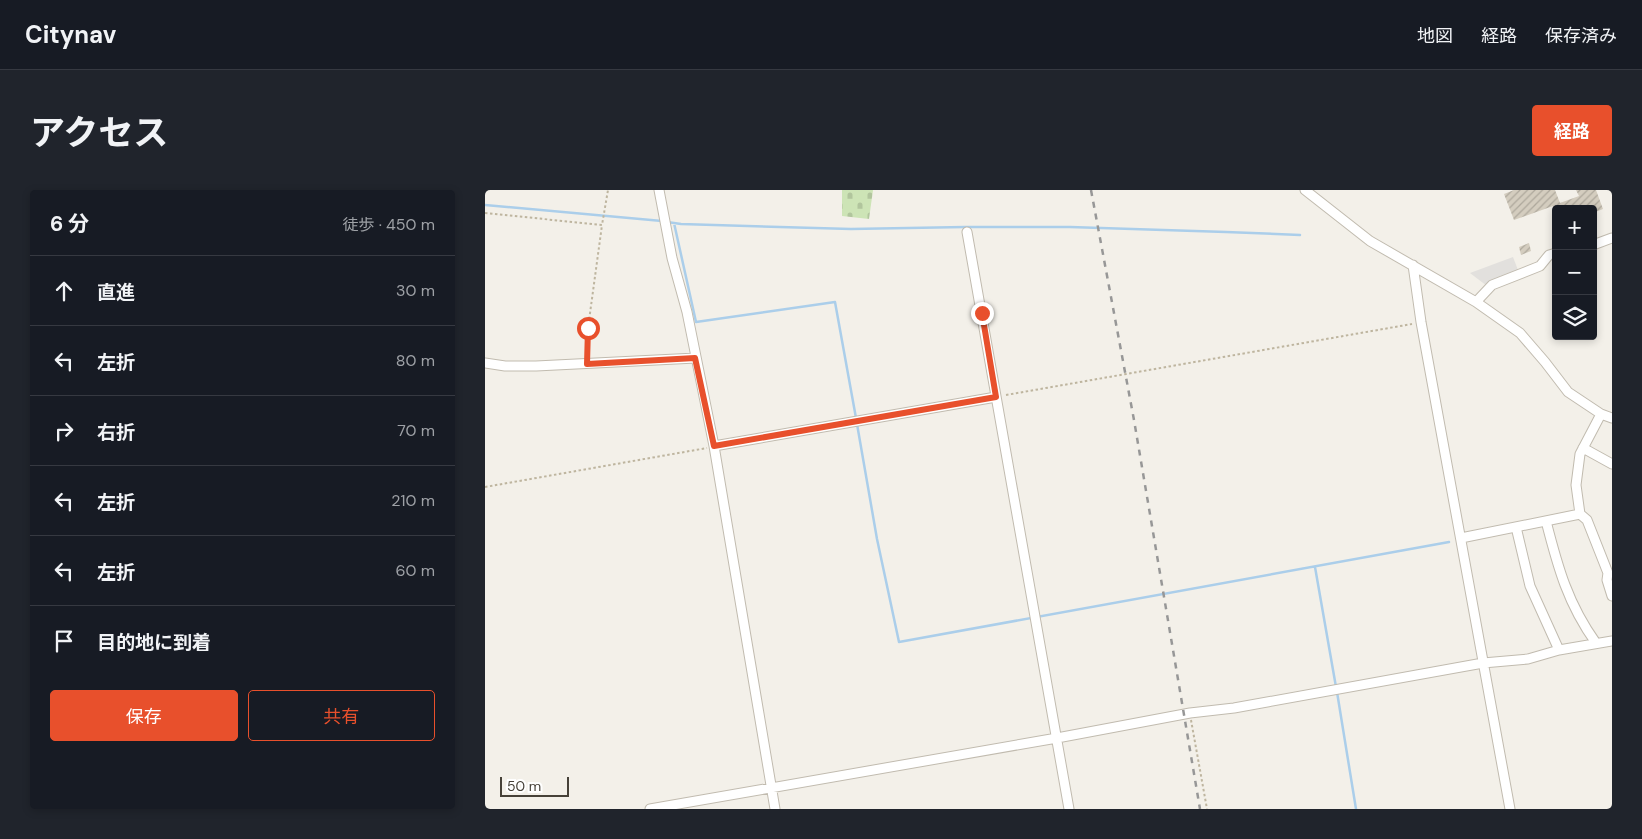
<!DOCTYPE html>
<html lang="ja">
<meta charset="utf-8">
<style>
:root{--surface:#171b24;--page:#20242c;--text:#f1f3f6;--muted:#9ea1a6;--line:#363941;--accent:#e8502c}
body{margin:0;font-family:"DM Sans","Noto Sans JP",sans-serif;background:var(--page);color:var(--text)}
.controls{position:absolute;right:15px;top:15px;display:grid;overflow:hidden;border-radius:5px;box-shadow:0 2px 8px #0003}
.controls button{width:45px;height:45px;display:grid;place-items:center;padding:0;border:0;border-bottom:1px solid var(--line);background:var(--surface);color:var(--text);font:25px sans-serif}
.scale{position:absolute;left:15px;bottom:12px;width:69px;box-sizing:border-box;padding-left:5px;border:2px solid #464138;border-top:0;font-size:14px;line-height:18px;white-space:nowrap;color:#464138;-webkit-text-stroke:4px #fff;paint-order:stroke}
.stop{position:absolute;width:15px;height:15px;margin:-11px;border:4px solid #e8502c;border-radius:50%;background:#fff}
.stop.end{background:#e8502c;border-color:#fff;box-shadow:0 1px 5px #0008}
.list{margin:0;padding:0;list-style:none}
h2{display:flex;justify-content:space-between;align-items:center;height:65px;margin:0;padding:0 20px;font-size:21px}
h2 small{font-size:16px;font-weight:400;color:var(--muted)}
.list li{display:grid;grid-template-columns:32px 1fr auto;gap:15px;align-items:center;box-sizing:border-box;height:70px;padding:0 20px;border-top:1px solid var(--line)}
.list b{display:block;font-size:19px;white-space:nowrap}
.list em{font-size:16px;font-style:normal;color:var(--muted)}
.actions{display:flex;gap:10px;padding:15px 20px}
.actions a{flex:1;padding:11px 0;border:1px solid var(--accent);border-radius:5px;text-align:center;font-size:18px;color:var(--accent)}
.actions .main{background:var(--accent);color:#fff}
.icon{flex:none;width:28px;height:28px;fill:none;stroke:currentColor;stroke-width:2;stroke-linecap:round;stroke-linejoin:round}
.map{position:relative;flex:none;width:1127px;height:619px;overflow:hidden;border-radius:5px}
header{display:flex;align-items:center;gap:30px;box-sizing:border-box;height:70px;padding:0 25px;background:var(--surface);border-bottom:1px solid var(--line)}
header strong{font-size:24px}
nav{display:flex;gap:28px;margin-inline-start:auto;font-size:18px}
.intro{display:flex;align-items:center;justify-content:space-between;box-sizing:border-box;height:120px;padding:0 30px}
h1{margin:0;font-size:35px}
.button{padding:12px 22px;border-radius:5px;background:var(--accent);color:#fff;font-size:18px;font-weight:700}
main{display:flex;gap:30px;padding:0 30px}
aside{flex:1;background:var(--surface);border-radius:5px;box-shadow:0 2px 8px #0003}
.map>svg:first-child{display:block}
.cemetery{fill:url(#cemetery-stones)}
.parking{fill:#e2e0dd}
.lines{fill:none;stroke-linecap:round;stroke-linejoin:round}
.stream{stroke:#abceea;stroke-width:2.5}
.building{fill:url(#building-hatch)}
.street-casing{stroke:#c1bbaf;stroke-width:11}
.path{stroke:#beb59f;stroke-width:2;stroke-dasharray:2.5 2.5;stroke-linecap:butt}
.street{stroke:#fff;stroke-width:9}
.rail{stroke:#979797;stroke-width:2.5;stroke-dasharray:6 6;stroke-linecap:butt}
.route{stroke:#e8502c;stroke-width:6}
</style>
<header>
<strong>Citynav</strong>
<nav><a>地図</a><a>経路</a><a>保存済み</a></nav>
</header>
<div class="intro"><h1>アクセス</h1><a class="button">経路</a></div>
<main>
<aside>
<h2>6 分<small>徒歩 · 450 m</small></h2>
<ul class="list">
<li><svg class="icon" aria-label="ahead" viewBox="0 0 24 24"><path d="M12 20V5M6 11l6-6 6 6"/></svg><div><b>直進</b></div><em>30 m</em></li>
<li><svg class="icon" aria-label="left" viewBox="0 0 24 24"><path d="M17 20v-9H6M10 6l-5 5 5 5"/></svg><div><b>左折</b></div><em>80 m</em></li>
<li><svg class="icon" aria-label="right" viewBox="0 0 24 24"><path d="M7 20v-9h11M14 6l5 5-5 5"/></svg><div><b>右折</b></div><em>70 m</em></li>
<li><svg class="icon" aria-label="left" viewBox="0 0 24 24"><path d="M17 20v-9H6M10 6l-5 5 5 5"/></svg><div><b>左折</b></div><em>210 m</em></li>
<li><svg class="icon" aria-label="left" viewBox="0 0 24 24"><path d="M17 20v-9H6M10 6l-5 5 5 5"/></svg><div><b>左折</b></div><em>60 m</em></li>
<li><svg class="icon" aria-label="arrive" viewBox="0 0 24 24"><path d="M6 21V4h12l-3 4 3 4H6"/></svg><div><b>目的地に到着</b></div></li>
</ul>
<div class="actions"><a class="main">保存</a><a>共有</a></div>
</aside>
<div class="map">
<svg width="1127" height="619" viewBox="0 0 1127 619">
<defs>
<pattern id="cemetery-stones" width="16" height="16" patternUnits="userSpaceOnUse" patternTransform="scale(1.25)"><rect width="16" height="16" fill="#cde4b6"/><path d="M2 7V4a2 2 0 0 1 4 0v3zM10 15v-3a2 2 0 0 1 4 0v3z" fill="#b1c59d"/></pattern>
<pattern id="building-hatch" width="6" height="6" patternUnits="userSpaceOnUse" patternTransform="scale(1.25)"><rect width="6" height="6" fill="#d4cdbf"/><path d="M-1 1l2-2M0 6l6-6M5 7l2-2" fill="none" stroke="#aea89c"/></pattern>
</defs>
<rect width="100%" height="100%" fill="#f3f0e9"/>
<path class="cemetery" d="M357,0h31l-4,29 -27,-3z"/>
<path class="parking" d="M1028,67l8,21 -30,11 -21,-16z"/>
<g class="lines">
<path class="stream" d="M0,15l177,16
M182,32l14,2 170,5 114,-2h105l156,5 74,3
M189,33l22,99 139,-20 21,116
M372,234l20,115 22,103 550,-100
M830,377l21,120
M852,502l19,117"/>
</g>
<path class="building" d="M1029,0h41l5,13 19,-7 -3,-6h20l7,19 -10,4v-4h-37v4l-3,-7 -39,14 -10,-26z
M1044,53l2,8 -10,4 -2,-8z"/>
<g class="lines">
<g class="street-casing">
<path id="street" d="M174,0l13,68 15,54 27,134 61,363
M820,0l65,51 106,61 44,31 25,29 23,30 33,22 11,4
M482,42l102,577
M1108,55l19,-7
M928,75l8,57 89,487
M991,112l16,-17 48,-19 9,-11 7,-2
M0,173l20,3h31l160,-8
M1116,224l-21,40 -4,31 4,29 7,6 21,53 -1,7 5,16
M229,256l282,-49
M1098,258l29,16
M1061,331c12,47 22,83 50,122
M1031,337l14,59 29,64
M976,348l119,-24
M165,619l407,-71 133,-25 44,-5 249,-45 45,-4 31,-9 53,-9"/>
</g>
<path class="path" d="M0,23l117,12 6,-35
M102,164l1,-26 14,-103
M521,205l406,-71
M0,297l222,-39
M706,530l16,89"/>
<use href="#street" class="street"/>
<path class="rail" d="M606,0l43,230 66,389"/>
</g>
<g class="lines">
<path class="route" d="M103,138l-1,36 108,-6 19,88 282,-49 -14,-84"/>
</g>
</svg>
<div class="controls">
<button>+</button>
<button>−</button>
<button><svg class="icon" aria-label="layers" viewBox="0 0 24 24"><path d="M12 4l9 5-9 5-9-5zM3 14l9 5 9-5"/></svg></button>
</div>
<div class="scale">50 m</div>
<div class="stop" style="left:103px;top:138px"></div>
<div class="stop end" style="left:497px;top:123px"></div>
</div>
</main>
